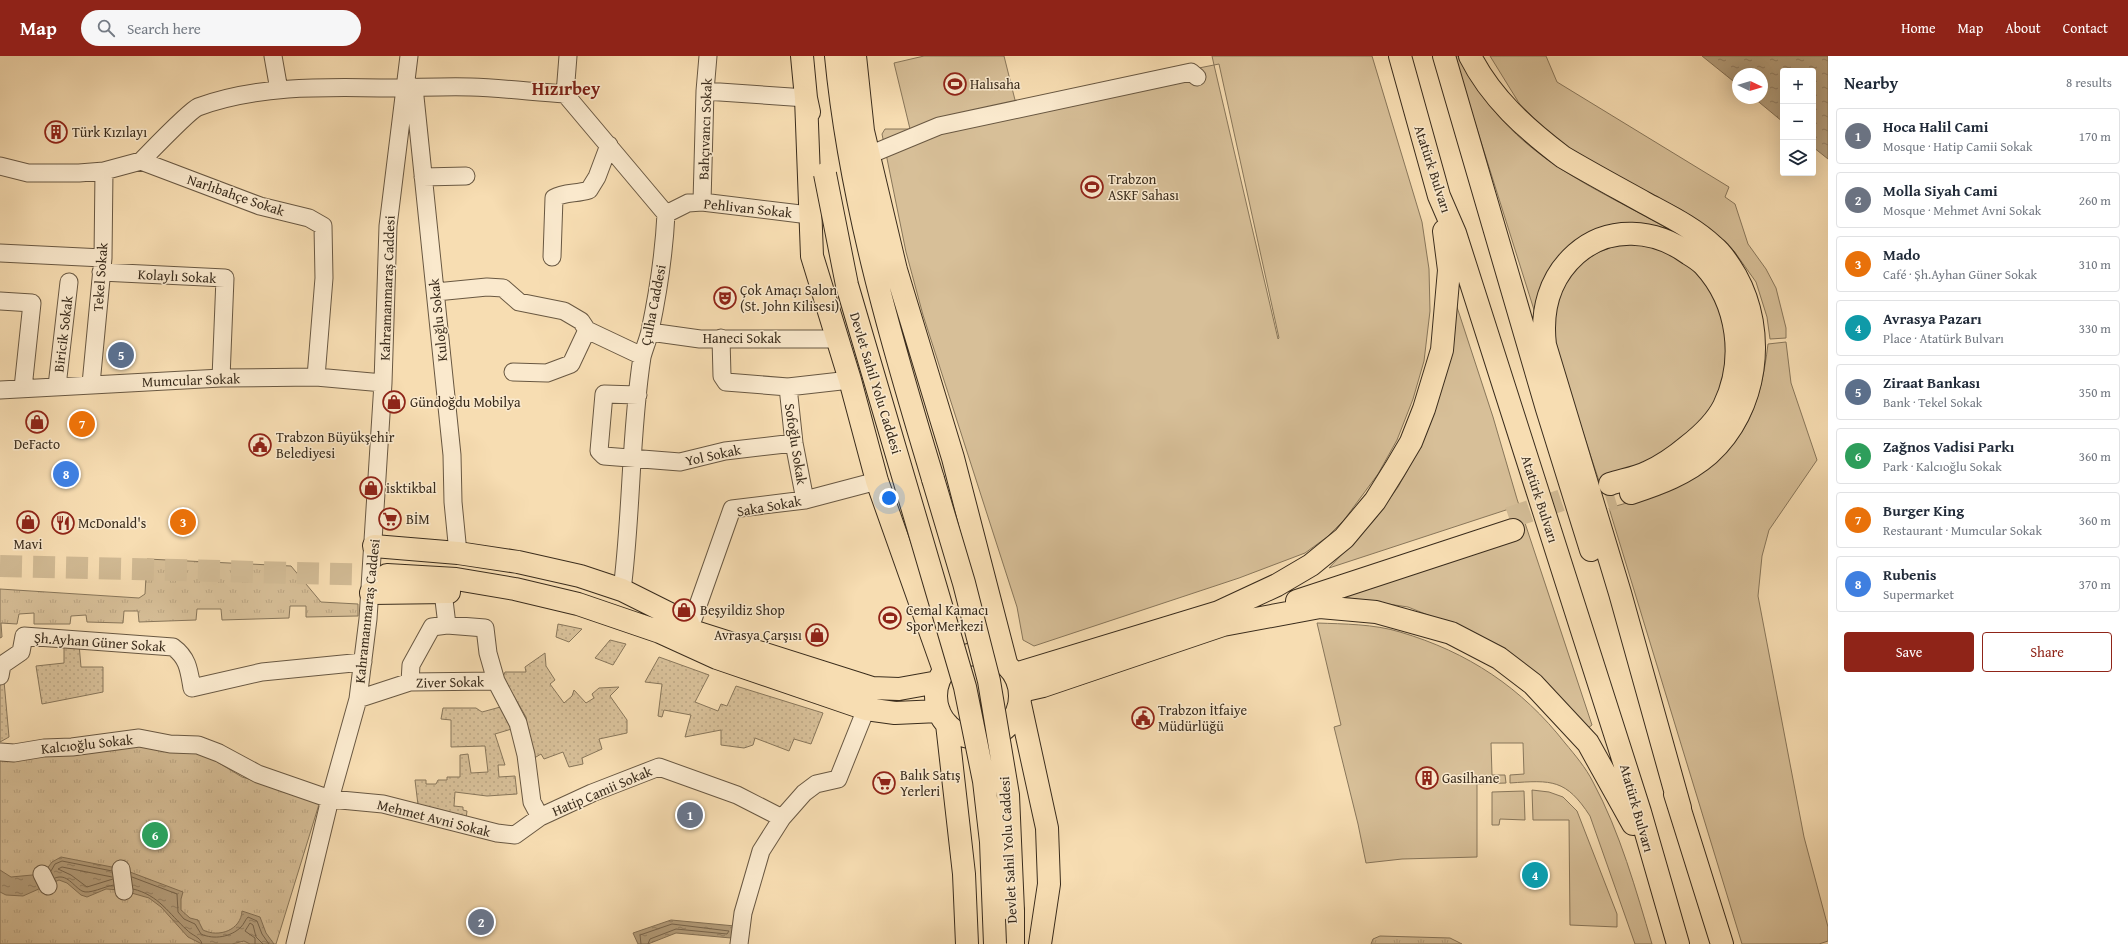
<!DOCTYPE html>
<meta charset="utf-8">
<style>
:root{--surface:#fff;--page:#f6f6f7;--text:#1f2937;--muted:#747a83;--line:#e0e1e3;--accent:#8f2418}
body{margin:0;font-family:"Gentium Book Plus",serif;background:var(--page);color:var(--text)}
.controls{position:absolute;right:12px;top:12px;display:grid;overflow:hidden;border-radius:4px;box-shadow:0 4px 16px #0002}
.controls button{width:36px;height:36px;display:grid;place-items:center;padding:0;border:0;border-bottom:1px solid var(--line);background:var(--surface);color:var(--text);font:20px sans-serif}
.compass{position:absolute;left:1732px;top:12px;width:36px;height:36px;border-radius:50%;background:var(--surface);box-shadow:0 4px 16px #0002;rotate:94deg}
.you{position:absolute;left:889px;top:442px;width:14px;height:14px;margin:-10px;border:3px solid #fff;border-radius:50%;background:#1a73e8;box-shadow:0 0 0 6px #1a73e833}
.badge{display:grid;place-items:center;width:26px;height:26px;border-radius:50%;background:var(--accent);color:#fff;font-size:13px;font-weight:700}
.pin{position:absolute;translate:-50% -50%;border:2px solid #fff;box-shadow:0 1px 4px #0006}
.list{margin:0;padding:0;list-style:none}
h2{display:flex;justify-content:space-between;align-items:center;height:52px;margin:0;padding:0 16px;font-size:17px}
h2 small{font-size:13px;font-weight:400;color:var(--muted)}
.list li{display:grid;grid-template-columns:26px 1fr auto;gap:12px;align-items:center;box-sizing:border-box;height:56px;margin:0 8px 8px;padding:0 8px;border:1px solid var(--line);border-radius:4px}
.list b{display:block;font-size:15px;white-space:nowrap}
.list p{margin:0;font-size:13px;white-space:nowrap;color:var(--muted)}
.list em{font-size:13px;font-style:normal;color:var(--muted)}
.actions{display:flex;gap:8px;padding:12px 16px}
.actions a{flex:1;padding:9px 0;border:1px solid var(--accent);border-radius:4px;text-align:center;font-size:14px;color:var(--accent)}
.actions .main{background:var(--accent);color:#fff}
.icon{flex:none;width:22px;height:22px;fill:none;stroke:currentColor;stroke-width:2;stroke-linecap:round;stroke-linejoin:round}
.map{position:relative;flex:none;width:1828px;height:888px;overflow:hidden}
header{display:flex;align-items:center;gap:24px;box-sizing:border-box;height:56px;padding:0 20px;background:var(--accent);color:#fff}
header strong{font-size:19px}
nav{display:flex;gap:22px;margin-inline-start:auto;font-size:14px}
.search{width:280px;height:36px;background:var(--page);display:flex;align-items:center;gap:10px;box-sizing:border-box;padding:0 14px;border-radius:22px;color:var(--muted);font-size:15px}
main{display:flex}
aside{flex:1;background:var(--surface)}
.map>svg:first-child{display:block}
.grass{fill:#d7bf98;stroke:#88765a;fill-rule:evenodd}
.park{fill:url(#park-tufts);stroke:#88765a}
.garden{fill:url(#garden-dots);stroke:#88765a}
.water{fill:url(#water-ripples);stroke:#857257}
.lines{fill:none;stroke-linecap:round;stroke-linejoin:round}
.shore{stroke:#78664e;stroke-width:1}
.major-tunnel{stroke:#d1ba94;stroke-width:22;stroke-dasharray:22 11;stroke-linecap:butt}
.highway-tunnel{stroke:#d1ba94;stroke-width:22;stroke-dasharray:22 11;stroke-linecap:butt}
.minor-casing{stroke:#695842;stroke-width:19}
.major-casing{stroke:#3a2c1c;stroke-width:24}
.highway-casing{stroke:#3a2c1c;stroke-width:24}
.minor{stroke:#fae9cd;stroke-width:17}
.major{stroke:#f7ddb2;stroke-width:22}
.highway{stroke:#f7ddb2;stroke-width:22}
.major-bridge-casing{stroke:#3a2c1c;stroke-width:24;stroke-linecap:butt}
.major-bridge{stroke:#f7ddb2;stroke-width:22}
.labels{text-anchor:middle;stroke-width:3;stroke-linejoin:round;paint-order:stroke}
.poi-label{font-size:14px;fill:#3a2c1c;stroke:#fae9cd;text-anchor:start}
.street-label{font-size:14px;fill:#3a2c1c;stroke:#fae9cd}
.district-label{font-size:18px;font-weight:bold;fill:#7a1f14;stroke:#fae9cd}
</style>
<header>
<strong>Map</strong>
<div class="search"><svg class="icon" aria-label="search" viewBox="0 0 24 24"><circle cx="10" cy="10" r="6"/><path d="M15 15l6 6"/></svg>Search here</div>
<nav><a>Home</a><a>Map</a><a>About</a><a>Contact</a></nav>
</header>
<main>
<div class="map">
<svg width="1828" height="888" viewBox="0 0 1828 888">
<defs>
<pattern id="park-tufts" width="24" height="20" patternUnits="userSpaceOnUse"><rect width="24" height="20" fill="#d7bf98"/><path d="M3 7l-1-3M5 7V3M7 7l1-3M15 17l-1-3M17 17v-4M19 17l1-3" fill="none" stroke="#b9a482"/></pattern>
<pattern id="garden-dots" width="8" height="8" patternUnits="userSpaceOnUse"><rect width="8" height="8" fill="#d7bf98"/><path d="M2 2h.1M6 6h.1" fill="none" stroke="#b9a482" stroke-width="1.8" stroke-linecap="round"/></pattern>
<pattern id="water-ripples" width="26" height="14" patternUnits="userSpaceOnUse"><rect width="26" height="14" fill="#b7a17f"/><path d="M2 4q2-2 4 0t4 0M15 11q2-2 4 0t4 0" fill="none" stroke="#968367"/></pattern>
</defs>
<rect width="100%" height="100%" fill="#f7ddb2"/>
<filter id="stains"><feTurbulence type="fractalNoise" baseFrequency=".005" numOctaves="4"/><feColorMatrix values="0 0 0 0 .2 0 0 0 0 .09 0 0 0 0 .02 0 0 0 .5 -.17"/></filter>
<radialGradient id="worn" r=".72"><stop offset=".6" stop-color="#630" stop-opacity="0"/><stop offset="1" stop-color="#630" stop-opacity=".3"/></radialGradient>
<path class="grass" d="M924,0h80l12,48 198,-39 -2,-9h160l50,166 7,47 1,42 -6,50 -11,38 -16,41 -19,34 -34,46 -17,17 -22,16 -66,25 -205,68 -11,-6 -6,-33 -94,-292 -17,-63 -24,-118 3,-5h25l-16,-66zM1219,8l60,274 -1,1 -64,-274z
M1454,0h5c47,96 121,124 210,173 -18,-4 -35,-7 -53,-4l-81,88z
M1490,0h56l11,26 172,105 -4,10 10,7 13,40 18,25 10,19 10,40v10l-16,1 -3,-22 -11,-35 -22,-31 -52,-41 -50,-25 -78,-46 -35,-36z
M1631,187c28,3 50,12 70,33 4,4 7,11 10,16 22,38 22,93 -8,128 -26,30 -68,47 -104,61 -11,-33 -22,-67 -33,-101 -4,-12 -12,-27 -13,-40 -3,-53 25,-90 78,-97z
M1456,248l37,113 24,82 75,226 -4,3 -40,-43 -85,-56 -55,-22 -73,-11 183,-62 -6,-26 -183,60 46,-49 23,-32 23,-41z
M1786,286l5,41 26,77 -48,70 -7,26 -4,40 46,241 24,90v14l-9,3h-77l-133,-436c20,-6 42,-11 62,-18 7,-3 14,-8 21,-12 54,-31 69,-75 76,-134z
M1317,567c27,1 57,1 83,9 68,20 122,56 165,111 10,12 21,25 28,39 27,50 43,108 59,162h-17l-45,-128c-24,-37 -38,-36 -80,-33v-8l14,-1 -1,-31h-32l1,32h13l1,8 -29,1v73l-75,2 -36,4 -8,-39 -24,-97 7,-2z
M1532,734l17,2 14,5 14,14 40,103v13l-47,-2 -1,-105h-36z
M1524,735l1,29 -25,-1 -1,6h-7v-33z"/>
<path class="park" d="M147,503l144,7 30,36 37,2v12l-52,1v-11h-16l-1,12 -67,2 -1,-11h-24l-1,11 -57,2 -1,-11h-14l-1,12 -36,-1 -1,-7 -15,1 -1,8h-36v-11l-15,1 -2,10 -16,-1 1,14 -2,1v-49l139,9 6,-4z
M139,686l57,7 46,28 78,24 -44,143h-276v-185z
M1380,880l70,2 12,6h-91l2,-5z"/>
<path class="garden" d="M558,568l24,5 -13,13 -13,-5z
M610,584l16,4 -13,21 -18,-7z
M64,587l15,1 2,23h22v25l-61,12 -6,-38 28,-3z
M545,597l1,13 9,14 -5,4 14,19 8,-7 2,-6 12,13 8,-5 -2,-4 7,-6 20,-1 -9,9 17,24v13l-28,6 3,10 -20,9 1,6 -14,3 -6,-15 -19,7 -3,-5 -10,6 -5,-43 -23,-40 2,-5h21l-1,-5z
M659,601l50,18 -14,27 23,9 3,-7 6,2 9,-20 87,27 -12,31 -17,-5 -5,12 -34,-13 -2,7 -9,3 -23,-3v-15l-36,7 6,-22 -27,-5 -2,7 -4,-1 4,-32 -17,-2z
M0,625h4l5,56 -9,5z
M504,650l11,22 -20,6 10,31h-7l1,12 16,-1 2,18 -30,2 -32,-4 -1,14 9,1v3l4,1 -1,8 -48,-14 -3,-25h11v4h10l2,-4h9v-3h13v-22l8,-1 3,19 17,-1 -3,-26 -34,1v-27l-10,-1 2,-11h33l6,4z"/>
<path class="water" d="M1702,0h126v103l-15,-12v-76h-30v51l-29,-24h8v-24h-24v11z
M61,801l61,12 61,23 -2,7v11l9,8 8,2 5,10c16,8 38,0 39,-19l18,6 6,16 8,11h-24l-6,-3 -12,3h-30l-14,-7 -27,-30 -12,-9 -28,-8 -15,-1 -19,8 -6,-2 -14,-12 -8,-3 -36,16 -17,-1 -6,-3v-22l11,7 32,-3 9,-12z
M671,864l64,6 -4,12 -55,-5 -28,11h-10l-5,-11z"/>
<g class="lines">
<path class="shore" d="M51,815l4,-7 7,-3 50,10
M112,821l-50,-10 -4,2 13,6 16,12 26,-8
M132,821l45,17 1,18 6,7 11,5 6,10c13,6 30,3 40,-7 3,-3 4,-7 7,-10l9,4 5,13 7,10
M55,822c12,-5 18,8 27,13 7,4 23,-5 32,-6
M133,833c26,6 36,25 54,41 4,5 14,7 15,14
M255,888v-6l-10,-7 5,-8 3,2 3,12 7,7
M641,888l-1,-9 32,-11 57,7 -2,3 -51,-5 -26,10 -2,5"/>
<path class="major-tunnel" d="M0,510l387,9"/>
<path class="highway-tunnel" d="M1575,454l40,-12
M1509,462l83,-28"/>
<g class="minor-casing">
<path id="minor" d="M273,0l6,34
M568,0l-3,38 101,120c-2,40 -8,79 -16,117 -2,9 -6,18 -8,26 -12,77 -10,156 -20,233
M414,31l38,368 1,47 5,51
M705,35l101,7
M869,99l70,-29 252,-54 6,5
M141,105c10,-10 48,-50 57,-54 59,-22 127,-20 189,-19 28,0 56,-2 84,-1 31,1 63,5 94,7
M0,110l28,7h51l25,-2 37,-10 119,45 49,12 14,8 1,52 -8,99
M423,121l43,-1
M702,146l3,-111 3,-35
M666,158l22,-11 14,-1 107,13
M0,197l103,5
M552,201l2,-59c10,-6 23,-4 35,-8l8,-13 12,-32
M101,216l124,6 -4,100
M436,236l51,-5 16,1 16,14 45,9 17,10 6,9 55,26
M0,245l32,2 -9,85
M650,276l50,7h136
M721,282l1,38 4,6 62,5 62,-7
M513,316l34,1 24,-9 16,-34
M91,328l12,-126 1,-87
M57,330l12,-104
M788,331l6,56 11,57
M0,334l221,-12 95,-1 67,6
M638,339l-34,-1 -5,57 5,5 76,6 45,-11 69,-8
M443,536l4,33 38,3 3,25 8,28 22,42 8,32 6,47 8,15
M691,569l41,-116 73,-9 72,-19
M0,620l2,-11 19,-13 3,-16 149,11c15,11 16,23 19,41l70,-16 101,-10
M410,626l1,-17 21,-38 15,-2
M358,643l52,-17 86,-1
M0,696l14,1 30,-5 28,-1 67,-9 31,6 28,1 21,8 39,21 72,25 53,5 114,29 18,2 25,-18 52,-24 67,-26 78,28 45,23
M121,813l3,22
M42,818l6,12
M295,888l35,-145 28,-100 10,-80 15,-236 5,-157 21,-170
M739,888l4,-31 18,-62 21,-33 22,-25 12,-9 22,-5 28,-70"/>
</g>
<g class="major-casing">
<path id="major" d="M802,0l4,42 3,14
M836,0c14,145 55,284 97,423
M855,0l8,75 33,139 57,188 53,205
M806,42l6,158 38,124 27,101 67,189
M374,490l84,7 60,9 62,14 42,14 66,33
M387,519l69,4 59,10 63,15 82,28 57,26 149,51 29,4 44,-2
M371,537l78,-1
M670,568l202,64 27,1 39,-7
M936 640a42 42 0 1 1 84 0a42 42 0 1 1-84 0Z
M1020,648l27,124 2,56 -9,60
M947,668l17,150 3,70
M1013,888v-33"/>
</g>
<g class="highway-casing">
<path id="highway" d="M1400,0l39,140 16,37 185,579 38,132
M1444,0l103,353 44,141
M1470,0c21,42 56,73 93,101 27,16 55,31 82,46 24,13 49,25 69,44 9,7 16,19 22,29 31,56 22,133 -27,178 -23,20 -50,30 -78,39
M1610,428c12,-4 26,-6 38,-12 14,-6 28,-16 40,-26 14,-11 28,-24 36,-40 22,-46 15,-103 -20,-141 -4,-4 -10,-8 -15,-11 -34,-25 -80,-29 -113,0 -27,24 -35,57 -31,91l75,248 60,215
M1297,545l216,-71
M1015,618l204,-62 58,-27 34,-20 33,-27 31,-37 20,-32 16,-27 13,-33 18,-59 7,-80 -5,-39
M1021,635l22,-5 180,-61 97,-18 56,5 75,21 48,25 34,26 55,59 45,81
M1675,738l47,150"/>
</g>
<use href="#minor" class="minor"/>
<use href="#major" class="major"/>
<use href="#highway" class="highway"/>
<g class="major-bridge-casing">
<path id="major-bridge" d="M825,118l22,111 118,402 19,94 7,61 4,102
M933,423l31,104 25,98 19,114 5,116"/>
</g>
<use href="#major-bridge" class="major-bridge"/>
</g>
<defs>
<g id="stadium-ring" transform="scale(1.15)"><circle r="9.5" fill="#fae9cd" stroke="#8f2418" stroke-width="1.5"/><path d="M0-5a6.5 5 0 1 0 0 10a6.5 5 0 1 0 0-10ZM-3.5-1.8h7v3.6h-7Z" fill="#8f2418"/></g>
<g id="building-ring" transform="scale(1.15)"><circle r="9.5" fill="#fae9cd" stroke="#8f2418" stroke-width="1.5"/><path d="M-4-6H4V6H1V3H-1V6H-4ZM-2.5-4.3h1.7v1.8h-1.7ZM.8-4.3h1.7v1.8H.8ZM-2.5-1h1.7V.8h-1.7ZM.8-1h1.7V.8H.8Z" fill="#8f2418"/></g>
<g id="theatre-ring" transform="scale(1.15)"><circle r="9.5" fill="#fae9cd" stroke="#8f2418" stroke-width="1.5"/><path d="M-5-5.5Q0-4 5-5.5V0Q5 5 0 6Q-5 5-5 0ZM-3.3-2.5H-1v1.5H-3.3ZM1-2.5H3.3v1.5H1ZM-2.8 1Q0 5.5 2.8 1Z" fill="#8f2418"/></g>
<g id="shop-ring" transform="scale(1.15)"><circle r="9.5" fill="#fae9cd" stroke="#8f2418" stroke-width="1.5"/><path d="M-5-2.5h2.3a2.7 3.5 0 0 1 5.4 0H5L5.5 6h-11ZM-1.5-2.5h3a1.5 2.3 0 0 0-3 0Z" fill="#8f2418"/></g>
<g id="civic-ring" transform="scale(1.15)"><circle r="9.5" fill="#fae9cd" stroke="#8f2418" stroke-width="1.5"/><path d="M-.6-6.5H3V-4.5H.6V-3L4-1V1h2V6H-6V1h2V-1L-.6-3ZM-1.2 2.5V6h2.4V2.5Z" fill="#8f2418"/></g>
<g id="supermarket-ring" transform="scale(1.15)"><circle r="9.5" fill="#fae9cd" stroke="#8f2418" stroke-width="1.5"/><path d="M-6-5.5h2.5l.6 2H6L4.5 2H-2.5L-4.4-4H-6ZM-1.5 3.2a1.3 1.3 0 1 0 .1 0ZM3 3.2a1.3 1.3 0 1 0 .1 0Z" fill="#8f2418"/></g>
<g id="restaurant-ring" transform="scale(1.15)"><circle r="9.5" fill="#fae9cd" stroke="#8f2418" stroke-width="1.5"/><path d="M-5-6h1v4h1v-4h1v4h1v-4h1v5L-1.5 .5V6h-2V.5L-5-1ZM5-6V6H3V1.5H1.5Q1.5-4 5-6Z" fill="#8f2418"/></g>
</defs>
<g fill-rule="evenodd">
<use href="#stadium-ring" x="955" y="28"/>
<use href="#building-ring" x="56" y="76"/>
<use href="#stadium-ring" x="1092" y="131"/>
<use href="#theatre-ring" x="725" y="242"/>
<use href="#shop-ring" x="394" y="346"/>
<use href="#shop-ring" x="37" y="366"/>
<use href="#civic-ring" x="260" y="389"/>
<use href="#shop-ring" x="371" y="432"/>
<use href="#supermarket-ring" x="390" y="463"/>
<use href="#shop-ring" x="28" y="466"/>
<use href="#restaurant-ring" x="63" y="467"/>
<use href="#shop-ring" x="684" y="554"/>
<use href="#stadium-ring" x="890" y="562"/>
<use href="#shop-ring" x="817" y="579"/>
<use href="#civic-ring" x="1143" y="662"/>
<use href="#building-ring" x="1427" y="722"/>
<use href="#supermarket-ring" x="884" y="727"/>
</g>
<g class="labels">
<g class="poi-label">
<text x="970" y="33">Halısaha</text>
<text x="72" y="81">Türk Kızılayı</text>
<text x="1108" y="128">Trabzon<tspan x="1108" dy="16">ASKF Sahası</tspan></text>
<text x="740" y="239">Çok Amaçı Salon<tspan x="740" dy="16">(St. John Kilisesi)</tspan></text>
<text x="410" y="351">Gündoğdu Mobilya</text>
<text x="276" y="386">Trabzon Büyükşehir<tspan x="276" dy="16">Belediyesi</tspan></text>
<text x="37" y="393" text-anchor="middle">DeFacto</text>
<text x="386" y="437">isktikbal</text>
<text x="406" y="468">BİM</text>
<text x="78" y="472">McDonald's</text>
<text x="28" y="493" text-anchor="middle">Mavi</text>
<text x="700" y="559">Beşyildiz Shop</text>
<text x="906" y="559">Cemal Kamacı<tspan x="906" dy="16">Spor Merkezi</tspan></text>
<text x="802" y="584" text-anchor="end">Avrasya Çarşısı</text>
<text x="1158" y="659">Trabzon İtfaiye<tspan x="1158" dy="16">Müdürlüğü</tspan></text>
<text x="900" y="724">Balık Satış<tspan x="900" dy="16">Yerleri</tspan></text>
<text x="1442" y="727">Gasilhane</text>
</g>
<g class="street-label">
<text transform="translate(705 73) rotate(-88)" y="5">Bahçıvancı Sokak</text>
<text transform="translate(1433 113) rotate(72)" y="5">Atatürk Bulvarı</text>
<text transform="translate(236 139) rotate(19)" y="5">Narlıbahçe Sokak</text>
<text transform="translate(748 152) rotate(6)" y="5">Pehlivan Sokak</text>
<text transform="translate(177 220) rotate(3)" y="5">Kolaylı Sokak</text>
<text transform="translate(100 221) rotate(-86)" y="5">Tekel Sokak</text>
<text transform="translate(387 232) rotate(-88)" y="5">Kahramanmaraş Caddesi</text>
<text transform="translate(653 249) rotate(-79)" y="5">Çulha Caddesi</text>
<text transform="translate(438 264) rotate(-96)" y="5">Kuloğlu Sokak</text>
<text transform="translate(63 278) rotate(-83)" y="5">Biricik Sokak</text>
<text x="742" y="287">Haneci Sokak</text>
<text transform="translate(191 324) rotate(-2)" y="5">Mumcular Sokak</text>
<text transform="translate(876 327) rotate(73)" y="5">Devlet Sahil Yolu Caddesi</text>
<text transform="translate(796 388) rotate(81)" y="5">Sofoğlu Sokak</text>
<text transform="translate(713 399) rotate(-12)" y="5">Yol Sokak</text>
<text transform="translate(1540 443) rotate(72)" y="5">Atatürk Bulvarı</text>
<text transform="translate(769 450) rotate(-10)" y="5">Saka Sokak</text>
<text transform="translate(367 555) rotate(-84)" y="5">Kahramanmaraş Caddesi</text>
<text transform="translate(100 586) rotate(4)" y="5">Şh.Ayhan Güner Sokak</text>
<text transform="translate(450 626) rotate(-1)" y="5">Ziver Sokak</text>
<text transform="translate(87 688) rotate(-6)" y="5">Kalcıoğlu Sokak</text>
<text transform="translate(602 735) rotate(-23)" y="5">Hatip Camii Sokak</text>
<text transform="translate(1637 752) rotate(74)" y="5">Atatürk Bulvarı</text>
<text transform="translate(434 762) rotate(14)" y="5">Mehmet Avni Sokak</text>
<text transform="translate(1008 794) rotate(-93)" y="5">Devlet Sahil Yolu Caddesi</text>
</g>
<g class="district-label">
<text x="566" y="39">Hızırbey</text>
</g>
</g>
<rect width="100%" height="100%" filter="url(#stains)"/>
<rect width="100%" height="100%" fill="url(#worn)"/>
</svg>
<div class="controls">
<button>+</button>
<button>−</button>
<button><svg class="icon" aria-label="layers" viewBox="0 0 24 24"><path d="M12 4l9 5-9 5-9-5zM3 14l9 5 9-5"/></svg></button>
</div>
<svg class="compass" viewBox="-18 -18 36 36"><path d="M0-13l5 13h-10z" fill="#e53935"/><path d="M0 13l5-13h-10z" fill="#747a83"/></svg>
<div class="you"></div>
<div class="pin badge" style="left:690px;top:759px;background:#6b7280">1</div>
<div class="pin badge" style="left:481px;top:866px;background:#6b7280">2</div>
<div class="pin badge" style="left:183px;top:466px;background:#e8710a">3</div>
<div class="pin badge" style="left:1535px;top:819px;background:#0f9aa8">4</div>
<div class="pin badge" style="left:121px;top:299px;background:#5c6f8a">5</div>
<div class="pin badge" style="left:155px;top:779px;background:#2e9e5b">6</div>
<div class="pin badge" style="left:82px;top:368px;background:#e8710a">7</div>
<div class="pin badge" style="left:66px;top:418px;background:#3f7fe0">8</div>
</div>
<aside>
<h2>Nearby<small>8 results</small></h2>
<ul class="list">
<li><span class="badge" style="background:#6b7280">1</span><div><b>Hoca Halil Cami</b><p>Mosque · Hatip Camii Sokak</p></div><em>170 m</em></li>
<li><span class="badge" style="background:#6b7280">2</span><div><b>Molla Siyah Cami</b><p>Mosque · Mehmet Avni Sokak</p></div><em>260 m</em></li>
<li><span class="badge" style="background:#e8710a">3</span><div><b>Mado</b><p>Café · Şh.Ayhan Güner Sokak</p></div><em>310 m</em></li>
<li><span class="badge" style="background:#0f9aa8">4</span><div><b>Avrasya Pazarı</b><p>Place · Atatürk Bulvarı</p></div><em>330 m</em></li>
<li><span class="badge" style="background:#5c6f8a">5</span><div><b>Ziraat Bankası</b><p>Bank · Tekel Sokak</p></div><em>350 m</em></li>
<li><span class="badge" style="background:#2e9e5b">6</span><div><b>Zağnos Vadisi Parkı</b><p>Park · Kalcıoğlu Sokak</p></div><em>360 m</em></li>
<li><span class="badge" style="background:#e8710a">7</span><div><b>Burger King</b><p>Restaurant · Mumcular Sokak</p></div><em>360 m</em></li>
<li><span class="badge" style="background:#3f7fe0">8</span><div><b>Rubenis</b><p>Supermarket</p></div><em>370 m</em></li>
</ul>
<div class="actions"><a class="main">Save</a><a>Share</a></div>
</aside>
</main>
